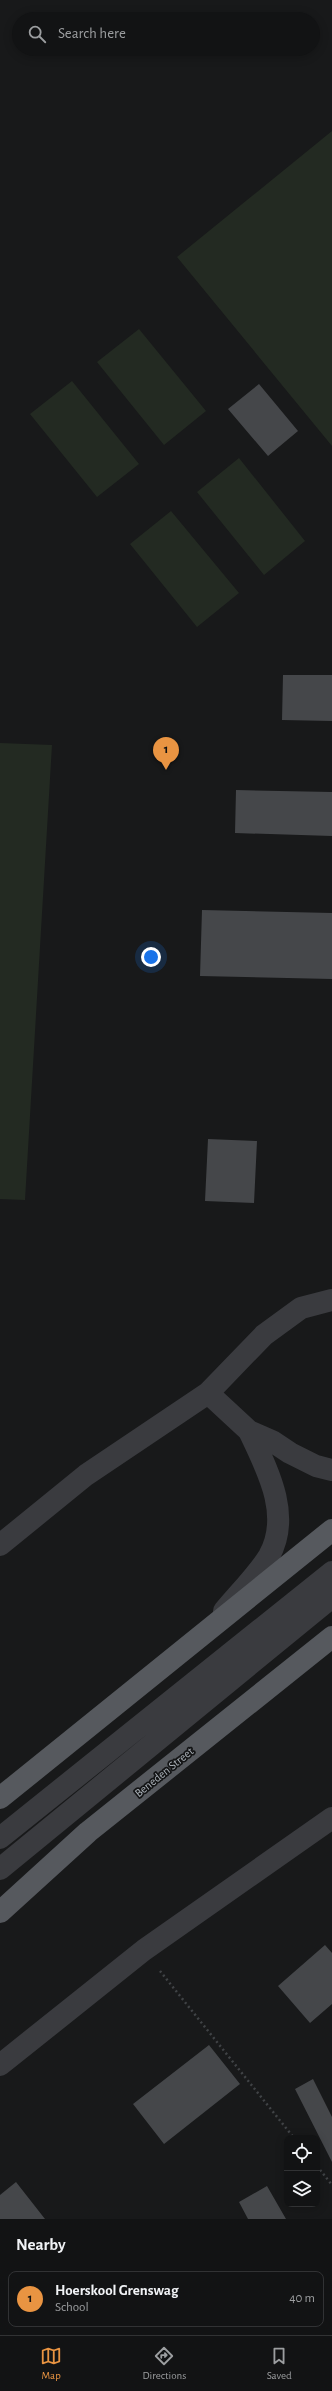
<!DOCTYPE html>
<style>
:root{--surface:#121314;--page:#1f2022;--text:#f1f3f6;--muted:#9c9ea0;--line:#313234;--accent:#e99442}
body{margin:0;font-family:"Alegreya Sans",sans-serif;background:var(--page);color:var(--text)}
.controls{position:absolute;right:12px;bottom:12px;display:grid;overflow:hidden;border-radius:8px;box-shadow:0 2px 10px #0003}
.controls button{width:36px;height:36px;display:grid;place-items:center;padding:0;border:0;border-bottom:1px solid var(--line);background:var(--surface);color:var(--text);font:20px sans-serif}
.you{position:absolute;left:151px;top:957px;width:14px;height:14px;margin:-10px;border:3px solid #fff;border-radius:50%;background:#1a73e8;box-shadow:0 0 0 6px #1a73e833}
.badge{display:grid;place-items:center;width:26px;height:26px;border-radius:50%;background:var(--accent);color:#111;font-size:13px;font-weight:700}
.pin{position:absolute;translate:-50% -33px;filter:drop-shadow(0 1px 2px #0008)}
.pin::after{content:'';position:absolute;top:21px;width:14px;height:12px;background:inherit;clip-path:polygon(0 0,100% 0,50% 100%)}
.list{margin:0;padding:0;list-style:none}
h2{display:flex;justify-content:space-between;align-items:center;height:52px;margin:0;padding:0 16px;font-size:17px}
h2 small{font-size:13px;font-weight:400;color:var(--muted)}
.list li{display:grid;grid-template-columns:26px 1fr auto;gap:12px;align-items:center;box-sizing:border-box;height:56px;margin:0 8px 8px;padding:0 8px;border:1px solid var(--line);border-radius:8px}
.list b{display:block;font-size:15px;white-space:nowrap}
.list p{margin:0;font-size:13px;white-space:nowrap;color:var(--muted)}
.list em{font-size:13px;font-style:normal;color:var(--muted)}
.icon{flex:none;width:22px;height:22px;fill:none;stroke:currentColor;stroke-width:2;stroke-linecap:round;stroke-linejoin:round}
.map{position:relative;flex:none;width:332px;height:2219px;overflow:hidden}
.search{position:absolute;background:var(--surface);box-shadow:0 2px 10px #0003;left:12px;right:12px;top:12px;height:44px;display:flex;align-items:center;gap:10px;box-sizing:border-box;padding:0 14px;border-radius:22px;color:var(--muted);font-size:15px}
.sheet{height:116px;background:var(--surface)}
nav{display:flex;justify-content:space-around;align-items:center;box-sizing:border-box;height:56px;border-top:1px solid var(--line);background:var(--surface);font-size:11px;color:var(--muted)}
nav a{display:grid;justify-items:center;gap:2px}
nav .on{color:var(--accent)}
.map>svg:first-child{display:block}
.green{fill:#232a22}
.building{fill:#45474a}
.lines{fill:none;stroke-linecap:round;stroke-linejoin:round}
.path{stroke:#404346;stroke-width:2.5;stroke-dasharray:2 3;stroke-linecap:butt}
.minor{stroke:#3a3b3f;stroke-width:22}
.major{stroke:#56595e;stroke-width:22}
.labels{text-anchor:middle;stroke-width:3.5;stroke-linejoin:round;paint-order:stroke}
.street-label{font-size:12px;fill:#abb2b9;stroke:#131415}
</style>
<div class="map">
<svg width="332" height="2219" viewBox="0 0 332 2219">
<rect width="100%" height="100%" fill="#18191a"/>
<path class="green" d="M332,131v315l-155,-189z
M139,329l67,82 -42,34 -67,-83z
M72,381l67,83 -42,33 -67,-83z
M239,458l66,83 -41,34 -67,-83z
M171,511l68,82 -42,34 -67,-83z
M0,743l52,2 -27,455 -25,-1z"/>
<path class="building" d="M259,384l39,47 -30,25 -40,-47z
M283,675h49v46l-50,-1z
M236,790l96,2v44l-97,-3z
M202,910l130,3v66l-132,-3z
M208,1139l49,2 -3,62 -49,-2z
M325,1945l7,8v51l-22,19 -32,-37z
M209,2045l31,39 -76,60 -31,-40z
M313,2079l19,38v45l-37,-73z
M16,2182l29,37h-45v-24z
M267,2186l19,33h-38l-9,-17z"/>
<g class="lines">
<path class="path" d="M160,1971l134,167
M317,2166l15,19"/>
<path class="minor" d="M208,1393l41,38 23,10 18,12 26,13 16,4
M0,1545l86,-70 122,-82 56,-58 37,-27 31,-8
M224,1611c14,-17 34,-37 45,-55 23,-41 -2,-87 -20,-125
M0,1838l332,-266
M0,1869l332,-272
M0,2065l144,-115 188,-132"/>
<path class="major" d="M0,1798l332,-268
M0,1912l88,-80 244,-195"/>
</g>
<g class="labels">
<g class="street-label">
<text transform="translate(164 1772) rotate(-39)" y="4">Beneden Street</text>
</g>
</g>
</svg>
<div class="controls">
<button><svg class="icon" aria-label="locate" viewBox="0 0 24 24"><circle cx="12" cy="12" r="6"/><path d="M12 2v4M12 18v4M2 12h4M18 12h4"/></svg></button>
<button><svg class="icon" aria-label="layers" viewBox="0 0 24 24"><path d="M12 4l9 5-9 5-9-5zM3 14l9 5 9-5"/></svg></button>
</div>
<div class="you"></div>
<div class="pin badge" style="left:166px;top:770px">1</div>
<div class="search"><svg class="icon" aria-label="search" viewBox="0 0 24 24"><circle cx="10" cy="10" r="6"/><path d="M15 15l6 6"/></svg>Search here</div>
</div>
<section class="sheet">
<h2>Nearby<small></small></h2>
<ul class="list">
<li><span class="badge">1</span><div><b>Hoerskool Grenswag</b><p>School</p></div><em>40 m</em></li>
</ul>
</section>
<nav>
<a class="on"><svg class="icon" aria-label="map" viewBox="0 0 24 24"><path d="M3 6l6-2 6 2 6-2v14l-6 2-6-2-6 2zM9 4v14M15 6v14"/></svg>Map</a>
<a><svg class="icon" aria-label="directions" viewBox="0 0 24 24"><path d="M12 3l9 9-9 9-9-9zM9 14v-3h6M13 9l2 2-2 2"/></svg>Directions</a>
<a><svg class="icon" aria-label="saved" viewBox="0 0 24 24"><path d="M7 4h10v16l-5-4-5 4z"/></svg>Saved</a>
</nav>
